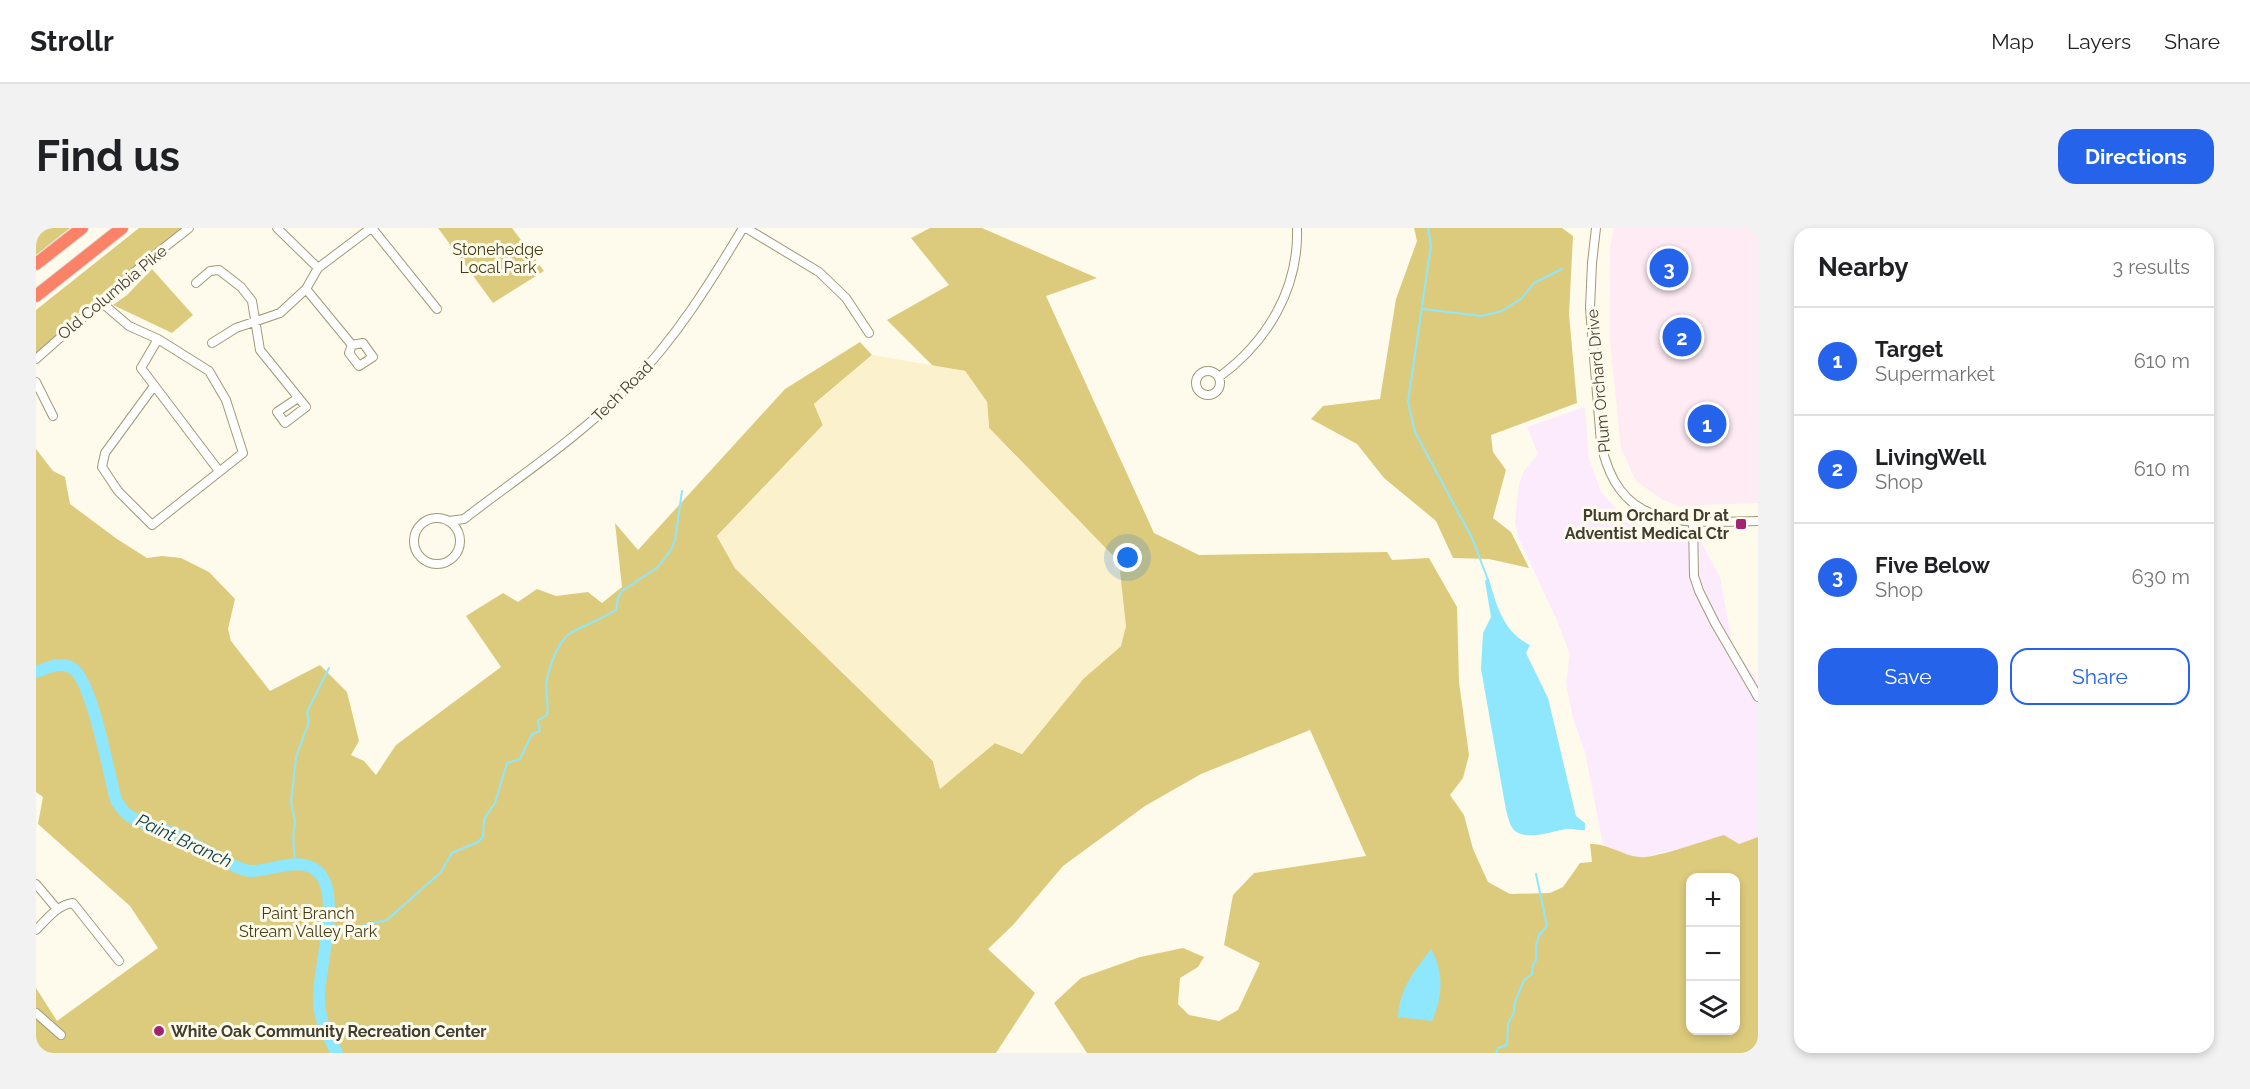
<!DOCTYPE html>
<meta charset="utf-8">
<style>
:root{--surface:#fff;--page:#f2f2f2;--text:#202124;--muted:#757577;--line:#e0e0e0;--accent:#2563eb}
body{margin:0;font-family:Raleway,sans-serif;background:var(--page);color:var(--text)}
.controls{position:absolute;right:18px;bottom:18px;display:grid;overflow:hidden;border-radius:12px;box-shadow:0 3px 9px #0003}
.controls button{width:54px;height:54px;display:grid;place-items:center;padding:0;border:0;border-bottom:2px solid var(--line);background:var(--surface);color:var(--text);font:30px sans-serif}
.you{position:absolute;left:1092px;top:330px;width:21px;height:21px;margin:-15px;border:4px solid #fff;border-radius:50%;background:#1a73e8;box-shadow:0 0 0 9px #1a73e833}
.badge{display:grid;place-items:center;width:39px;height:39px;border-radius:50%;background:var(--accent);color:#fff;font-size:20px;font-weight:700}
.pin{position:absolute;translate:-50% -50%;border:3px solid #fff;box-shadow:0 2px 6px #0006}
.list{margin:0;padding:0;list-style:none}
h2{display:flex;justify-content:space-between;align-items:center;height:78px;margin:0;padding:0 24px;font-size:26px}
h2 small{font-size:20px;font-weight:400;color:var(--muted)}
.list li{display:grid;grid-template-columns:39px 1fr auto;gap:18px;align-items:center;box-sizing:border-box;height:108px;padding:0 24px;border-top:2px solid var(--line)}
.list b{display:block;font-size:22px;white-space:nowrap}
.list p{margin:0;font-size:20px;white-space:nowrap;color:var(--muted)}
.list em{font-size:20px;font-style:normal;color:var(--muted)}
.actions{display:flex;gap:12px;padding:18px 24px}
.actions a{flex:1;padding:14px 0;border:2px solid var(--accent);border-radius:18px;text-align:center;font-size:21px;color:var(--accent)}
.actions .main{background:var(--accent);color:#fff}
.icon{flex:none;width:33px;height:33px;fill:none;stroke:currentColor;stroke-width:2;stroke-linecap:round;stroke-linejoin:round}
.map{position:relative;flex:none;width:1722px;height:825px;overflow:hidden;border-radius:18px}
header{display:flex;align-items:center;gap:36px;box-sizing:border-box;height:84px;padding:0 30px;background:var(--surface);border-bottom:2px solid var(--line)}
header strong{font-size:28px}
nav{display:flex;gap:33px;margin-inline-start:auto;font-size:21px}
.intro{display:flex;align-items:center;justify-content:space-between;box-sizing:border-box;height:144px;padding:0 36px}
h1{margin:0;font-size:42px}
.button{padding:15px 27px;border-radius:18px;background:var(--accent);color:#fff;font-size:21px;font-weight:700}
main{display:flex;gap:36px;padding:0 36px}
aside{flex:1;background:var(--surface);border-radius:18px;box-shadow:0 3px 9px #0003}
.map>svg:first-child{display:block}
.commercial{fill:#feebf3}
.medical{fill:#fbebfd}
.green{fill:#ddcb7d;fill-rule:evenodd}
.sand{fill:#fbf1cc}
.water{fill:#8ee7fd}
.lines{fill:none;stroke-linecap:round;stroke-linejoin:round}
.stream{stroke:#8ee7fd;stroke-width:2}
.river{stroke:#8ee7fd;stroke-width:12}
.minor-casing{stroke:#a09976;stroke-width:10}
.highway-casing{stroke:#dddcda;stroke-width:14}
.minor{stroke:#fff;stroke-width:8}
.highway{stroke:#fc8267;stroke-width:12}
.poi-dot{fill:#a32273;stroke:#fefbec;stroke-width:2}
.labels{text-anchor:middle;stroke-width:6;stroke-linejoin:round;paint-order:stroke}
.park-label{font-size:16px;fill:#453d16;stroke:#fefbec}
.street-label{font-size:16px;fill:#413d2f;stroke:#fefbec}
.poi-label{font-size:16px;font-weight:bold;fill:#413d2f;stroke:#fefbec;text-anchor:end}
.water-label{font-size:18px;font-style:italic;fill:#063f4b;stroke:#fefbec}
</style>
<header>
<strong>Strollr</strong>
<nav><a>Map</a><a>Layers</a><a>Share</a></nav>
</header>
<div class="intro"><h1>Find us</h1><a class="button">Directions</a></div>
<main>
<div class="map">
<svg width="1722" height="825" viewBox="0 0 1722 825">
<rect width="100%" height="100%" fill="#fefbec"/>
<path class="commercial" d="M1578,0h144v275l-80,3 -18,-8 -24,-17 -15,-33 -11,-108v-91z"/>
<path class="medical" d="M1549,179l4,52 12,33 25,27 42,20 32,1 20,37 13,70 25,34v156l-19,7 -74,8 -24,6 -22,-6 -16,-8 -18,-92 -12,-34 -7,-35 4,-29 -14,-36 -38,-81 -3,-14 4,-38 5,-14 14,-17 -11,-27z"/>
<path class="green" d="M0,0h34l-34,27z
M103,0h44l-100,81 -47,46v-45z
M402,0h74l32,43 -51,32z
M894,0h52l115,50 -51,18 108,237 45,22 188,-3 5,8 37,-2 28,49 2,75 10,73 -6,23 -13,17 14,20 9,34 15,33 22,12 40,-1 13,-6 17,-24 12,-1 -2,-18c18,-1 31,11 49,13 15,2 67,-17 85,-22l15,9 19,-7v216h-671l-33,-50 27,-25 59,-21 43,-9 21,9 -6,10 -18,11 -2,26 11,11 30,6 19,-11 22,-47 -36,-18 9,-50 21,-22 112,-17 -56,-126 -109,44 -56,32 -82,60 -50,59 -25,24 47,44 -39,60h-960v-65l21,33 101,-73 -28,-42 -92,-82 5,-27 -7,-5v-343l17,22 12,6 5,27 47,35 30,19 15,-2 19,2 28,14 26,27 -7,30 3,12 39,50 50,-26 27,27 12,49 -8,14 13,6 12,14 20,-30 105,-78 -35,-51 37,-23 15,9 19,-13 19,7 32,-4 14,11 20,-16 -7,-64 23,27 147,-161 75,-47 12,13 -58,49 9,21 -106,111 18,32 198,193 7,27 55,-45 27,11 62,-76 37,-32 -2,-84 -130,-134 -2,-26 -22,-31 -32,-5 -46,-46 62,-35 -38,-47zM1654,650h46v152h-46z
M1378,0h148l11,8 -4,78 8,89 -86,32 2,17 13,18 -13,48 18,14 18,36 -40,-9 -36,-1 -17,-37 -52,-43 -27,-34 -46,-25 12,-13 57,-7 16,-100 21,-58z
M116,41l41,46 -21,18 -59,-28 14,-10z"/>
<path class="sand" d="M836,127l93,16 22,31 2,26 130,134 7,64 -5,20 -37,32 -62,76 -27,-11 -55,46 -7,-28 -198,-193 -18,-32 106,-111 -9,-21z"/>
<path class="water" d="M1451,351h2c7,26 15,54 41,66l-4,8 22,45 28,118 9,7v7c-7,1 -13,-2 -19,-1 -13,2 -38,12 -51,2 -5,-4 -7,-14 -9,-21l-25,-141 2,-36 8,-16 -6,-36z
M1395,721c13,23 12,47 1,72l-34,-4c2,-30 16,-45 33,-68z"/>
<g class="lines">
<path class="stream" d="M1392,0l3,17 -23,157 7,30 57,106 16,42
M1386,81l60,7 20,-5 20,-13 12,-15 28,-14
M259,637l-2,-28 2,-16 -4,-18 5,-46 13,-35 -2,-10 22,-44
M292,696l11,3 3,5 8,1 7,-6 30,-7 54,-48 11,-19 26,-11 5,-5 1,-18 11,-16 12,-40 13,-4 12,-25 8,-3 -2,-11 9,-5c2,-10 -1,-18 -1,-28 1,-16 12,-49 28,-56 14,-7 29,-13 42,-21l2,-12 4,-7 36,-24 13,-17 4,-10 7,-49
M1460,825l2,-5 9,-3 1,-21 6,-12 1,-10 9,-22 8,-6 1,-9 3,-5v-15l3,-10 8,-9 -11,-52"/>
<path class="river" d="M0,444c12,-4 24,-11 36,-4 20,11 37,107 44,132 4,7 8,13 15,17 15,9 32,11 47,18 18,9 34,21 52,29 7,3 14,7 22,7 20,0 50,-16 66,1 25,23 -1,98 1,130 1,19 9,35 18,51"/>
<g class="minor-casing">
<path id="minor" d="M241,0l41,40
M336,0l65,81
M710,0l73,44 27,26 23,35
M1560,0l-4,35 -2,45 11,135c18,90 84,79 157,78
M160,55l14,-12 9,-1 22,17 11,14 8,49 46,57 -21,16 -8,-11 21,-14
M270,61l46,56 11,-2 10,14 -14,9 -10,-13 3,-8
M65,74l28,24 29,13 51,32 17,29 17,53 -91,72 -34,-34 -16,-24 3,-14 49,-67
M122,111l-17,29 78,103
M176,115l24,-15 44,-15 26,-24 12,-21 53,-40
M0,131l110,-97 43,-34
M1160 155a12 12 0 1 1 24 0a12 12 0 1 1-24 0Z
M1183,149c48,-35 80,-88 78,-149
M0,154l17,34
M378 313a23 23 0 1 1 46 0a23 23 0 1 1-46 0Z
M413,293l15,-2c56,-43 118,-84 167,-135 45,-46 79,-101 112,-156
M1657,294l1,54 5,15 16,32 43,74
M0,656l21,25
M0,702c11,-11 21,-25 37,-27l46,58
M0,785l25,22"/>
</g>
<g class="highway-casing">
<path id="highway" d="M0,36l46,-36
M0,68l86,-68"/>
</g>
<use href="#minor" class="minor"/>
<use href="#highway" class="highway"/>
</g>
<g class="poi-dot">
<rect x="1699" y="290" width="12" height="12" rx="3"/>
<circle cx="123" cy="803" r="6"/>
</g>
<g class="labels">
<g class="park-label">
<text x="462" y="27">Stonehedge<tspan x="462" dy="18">Local Park</tspan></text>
<text x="272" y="691">Paint Branch<tspan x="272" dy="18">Stream Valley Park</tspan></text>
</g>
<g class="street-label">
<text transform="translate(76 64) rotate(-40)" y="6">Old Columbia Pike</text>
<text transform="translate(1562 153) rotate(-95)" y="6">Plum Orchard Drive</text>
<text transform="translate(586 163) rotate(-45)" y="6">Tech Road</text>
</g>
<g class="poi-label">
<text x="1693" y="293">Plum Orchard Dr at<tspan x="1693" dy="18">Adventist Medical Ctr</tspan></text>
<text x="135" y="809" text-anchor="start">White Oak Community Recreation Center</text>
</g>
<g class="water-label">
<text transform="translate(148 613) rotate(25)" y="6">Paint Branch</text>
</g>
</g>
</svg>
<div class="controls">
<button>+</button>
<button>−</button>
<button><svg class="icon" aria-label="layers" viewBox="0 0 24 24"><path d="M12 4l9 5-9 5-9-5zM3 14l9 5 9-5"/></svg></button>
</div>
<div class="you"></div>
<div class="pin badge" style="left:1671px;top:196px">1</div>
<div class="pin badge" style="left:1646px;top:109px">2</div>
<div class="pin badge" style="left:1633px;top:40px">3</div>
</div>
<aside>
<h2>Nearby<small>3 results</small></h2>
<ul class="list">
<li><span class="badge">1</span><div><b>Target</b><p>Supermarket</p></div><em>610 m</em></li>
<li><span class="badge">2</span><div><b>LivingWell</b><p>Shop</p></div><em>610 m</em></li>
<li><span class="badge">3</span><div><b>Five Below</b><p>Shop</p></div><em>630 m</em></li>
</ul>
<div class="actions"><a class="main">Save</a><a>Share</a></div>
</aside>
</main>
